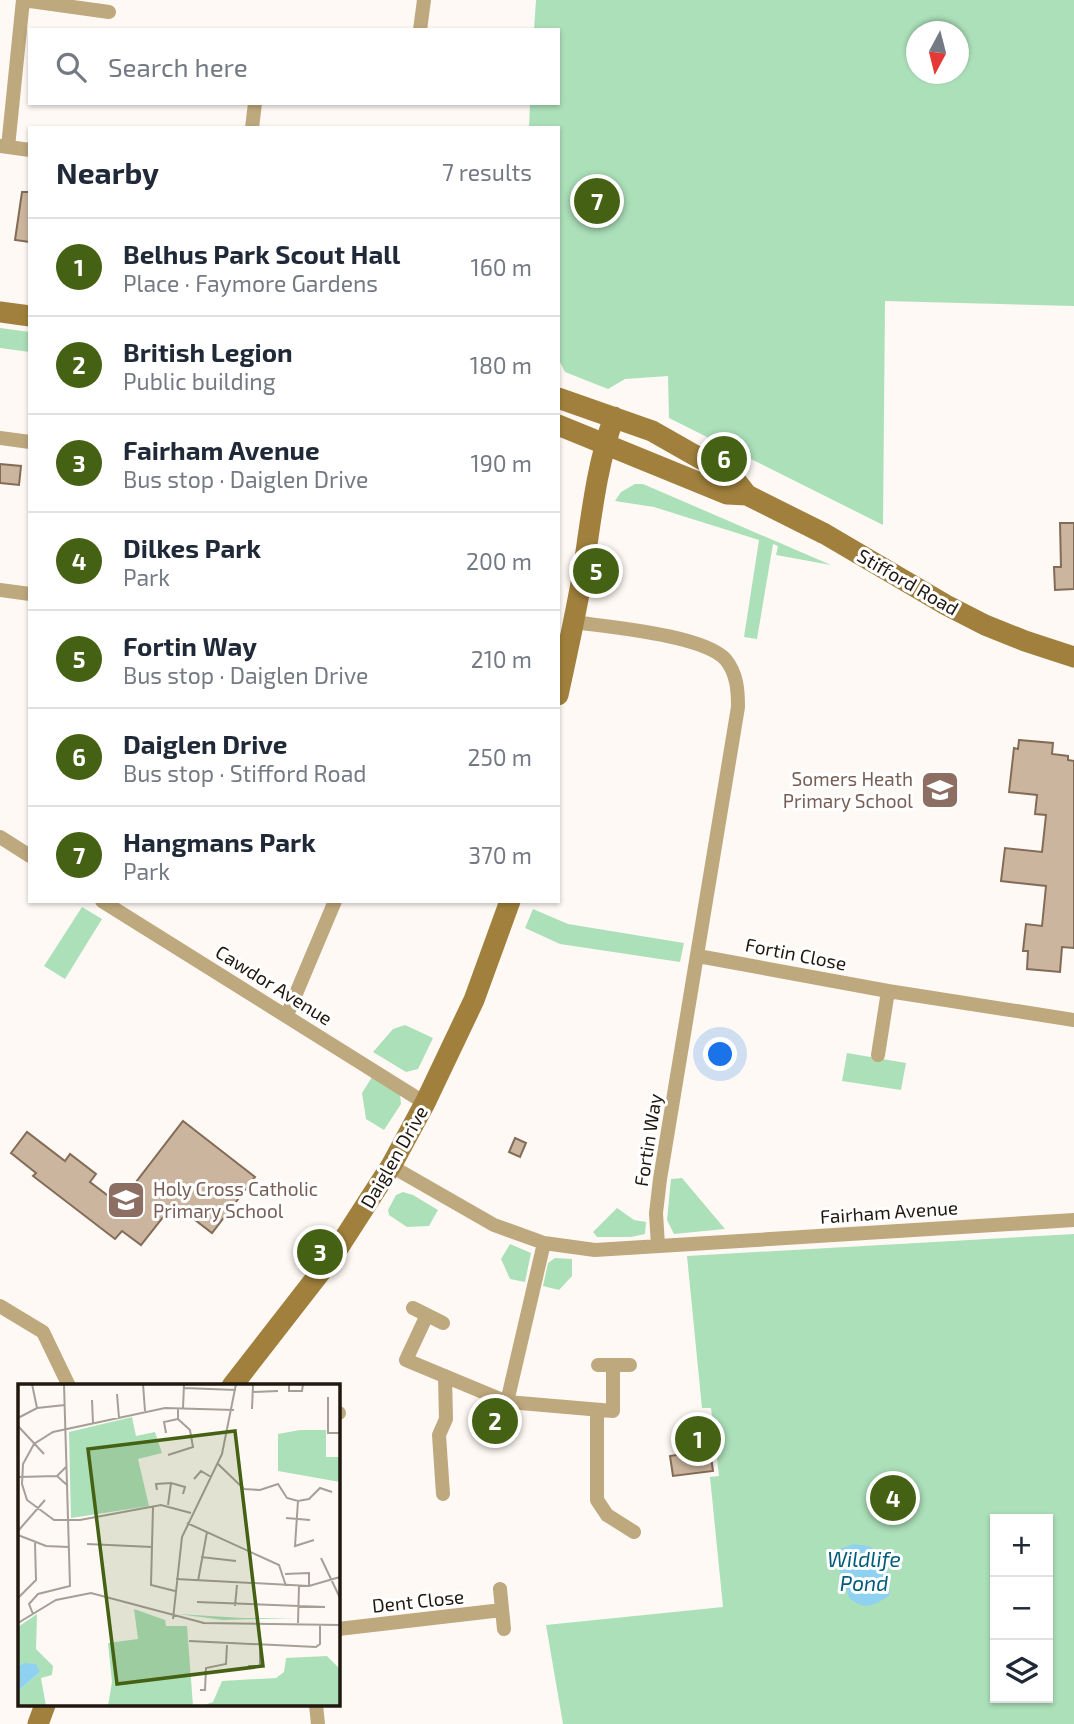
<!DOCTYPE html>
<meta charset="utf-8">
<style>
:root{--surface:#fff;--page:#f6f6f7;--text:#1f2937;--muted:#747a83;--line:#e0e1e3;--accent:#456113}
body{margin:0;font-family:"Exo 2",sans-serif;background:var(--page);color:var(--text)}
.controls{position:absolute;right:21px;bottom:21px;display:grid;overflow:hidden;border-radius:0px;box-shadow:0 2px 5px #0004}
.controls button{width:63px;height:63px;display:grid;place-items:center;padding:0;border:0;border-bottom:2px solid var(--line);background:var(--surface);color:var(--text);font:35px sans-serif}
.compass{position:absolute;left:906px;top:21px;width:63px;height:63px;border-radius:50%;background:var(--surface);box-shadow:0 2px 5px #0004;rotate:187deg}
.you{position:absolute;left:721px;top:1055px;width:24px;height:24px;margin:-18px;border:5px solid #fff;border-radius:50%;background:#1a73e8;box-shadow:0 0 0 10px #1a73e833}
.badge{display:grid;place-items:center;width:46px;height:46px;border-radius:50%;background:var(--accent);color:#fff;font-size:23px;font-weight:700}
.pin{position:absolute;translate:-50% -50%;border:4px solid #fff;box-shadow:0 2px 7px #0006}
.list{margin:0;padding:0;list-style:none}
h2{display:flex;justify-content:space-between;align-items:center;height:91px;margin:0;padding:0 28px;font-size:30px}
h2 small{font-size:23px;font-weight:400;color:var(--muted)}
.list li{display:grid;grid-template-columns:46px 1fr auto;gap:21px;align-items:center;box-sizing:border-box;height:98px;padding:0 28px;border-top:2px solid var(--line)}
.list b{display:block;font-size:26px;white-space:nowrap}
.list p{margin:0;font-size:23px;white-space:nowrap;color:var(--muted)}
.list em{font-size:23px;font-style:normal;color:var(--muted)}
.icon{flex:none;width:38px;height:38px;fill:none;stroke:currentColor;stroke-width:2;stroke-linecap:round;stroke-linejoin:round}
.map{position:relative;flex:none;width:1074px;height:1724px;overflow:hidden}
.search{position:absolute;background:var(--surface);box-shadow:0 2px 5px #0004;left:28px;top:28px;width:532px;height:77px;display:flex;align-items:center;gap:18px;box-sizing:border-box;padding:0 24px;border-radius:0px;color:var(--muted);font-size:26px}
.panel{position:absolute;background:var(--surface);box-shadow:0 2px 5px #0004;left:28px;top:126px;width:532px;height:777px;border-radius:0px}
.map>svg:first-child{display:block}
.green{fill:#ace0b9;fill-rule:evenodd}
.water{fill:#8ed1f0}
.building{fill:#ccb59e;stroke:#826c57;stroke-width:2}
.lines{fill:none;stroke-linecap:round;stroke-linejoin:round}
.street{stroke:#bea87d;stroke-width:14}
.secondary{stroke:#a0803c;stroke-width:21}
.labels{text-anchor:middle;stroke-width:6;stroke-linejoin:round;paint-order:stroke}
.street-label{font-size:19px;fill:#20170f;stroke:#fff}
.education-label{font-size:19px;fill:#785e54;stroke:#fff;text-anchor:end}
.water-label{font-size:21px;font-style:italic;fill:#005c7a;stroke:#fff}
.inset-road{fill:none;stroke:#a59f98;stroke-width:2}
.view{fill:#456113;fill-opacity:0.15;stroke:#456113;stroke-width:3.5}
.inset-edge{fill:none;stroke:#20170f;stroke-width:3.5}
</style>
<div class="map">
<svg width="1074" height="1724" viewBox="0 0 1074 1724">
<rect width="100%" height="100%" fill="#fef9f4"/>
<path class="green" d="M536,0h538v306l-189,-5 -2,224 -214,-107 -1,-42 -43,3 -17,10 -43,-17 -7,-14v-230h-29l1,-25h28v-73h-24zM916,32h42v42h-42z
M0,328l30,4v20l-30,-4z
M635,484h8l188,81 -55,-10 2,-9 -5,-2 -16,95 -13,-2 15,-97 -105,-33 -39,-6 6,-9z
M82,907l20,12 -37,60 -21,-13z
M533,909l35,15 116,19 -4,19 -120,-18 -35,-16z
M405,1025l28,13 -15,31 -12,3 -33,-20 20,-23z
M847,1053l59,10 -5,27 -59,-9z
M372,1077l28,17 1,10 -17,26 -18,-11 -4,-26z
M682,1178l43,51 -51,5 -7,-14 4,-41z
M403,1192l10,3 25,15 -9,16 -22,1 -18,-12 -1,-5 8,-15z
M617,1208l17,12 12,2 -1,12 -14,3h-34l-4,-5z
M1074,1234v490h-511l-17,-99 177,-18 -13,-130 9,-1 -8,-68h-9l-15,-152zM995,1519h53v179h-53z
M510,1244l21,9 -6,29 -15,-3 -9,-20z
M555,1258l17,1v17l-13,14 -16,-4 5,-23z"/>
<path class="water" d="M854,1544c5,1 14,1 18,4 16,9 20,31 17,48 -16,9 -22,15 -39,3l-14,-37 1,-12z"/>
<path class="building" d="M22,192h8v50l-15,-2z
M0,464l21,2 -2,19 -19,-2z
M1060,523h14v66l-19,1 -1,-23h7z
M1019,740l34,3 -1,11 16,2v4l6,1v187l-12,-1 -2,25 -33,-3 1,-18h-5l3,-27 16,2 4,-40 -45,-5 4,-33 37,4 4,-37 -11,-1 2,-19 -28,-3 5,-44 4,1z
M183,1121l72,56 -43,56 -26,-20 -6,7 -12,-9 -27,34 -19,-14 -7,8 -82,-63 3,-3 -25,-20 16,-21 38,29 5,-7 26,20 -6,8 29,22z
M515,1138l11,5 -6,14 -11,-5z
M706,1421l7,50 -40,5 -3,-20 19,-3 -4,-29z"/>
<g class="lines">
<path class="street" d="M420,30l4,-30
M252,128l3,-25
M1,146l29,4
M8,147l15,-147 86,12
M0,438l30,4
M0,590l30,4
M574,622c34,5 131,13 152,38 11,14 12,30 12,47l-78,472 -4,34 2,33
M0,837l30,19
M102,901l323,202
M698,956l190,35 186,29
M287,1015l48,-114
M878,1055l10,-64
M391,1166l103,59 50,18 51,7 479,-30
M0,1306l43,26 26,54
M413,1308l30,15
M427,1315l-21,45 101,42 37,-159
M598,1365h32
M507,1402l106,9v-46
M597,1410v90l10,15 27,17
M338,1413h1
M443,1494l-4,-59 7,-16 -1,-43
M500,1589l4,40
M338,1629l164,-19
M316,1705l2,19"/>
<path class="secondary" d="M0,312l30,4
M558,398l94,33 81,46 14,18
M558,425l169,69 20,1 78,39 121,71 39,20 40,16 49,16
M558,695c9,-41 18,-82 25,-123 8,-52 13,-105 31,-155
M232,1386l101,-130 58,-90 34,-63 49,-103 36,-99
M38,1724l7,-19"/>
</g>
<defs>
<g id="school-square" transform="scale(2.0125)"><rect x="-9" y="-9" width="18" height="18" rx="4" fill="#8d6e63" stroke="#fff"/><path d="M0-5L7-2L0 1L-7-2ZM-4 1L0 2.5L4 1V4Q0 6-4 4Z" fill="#fff"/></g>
</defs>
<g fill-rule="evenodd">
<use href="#school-square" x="940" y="790"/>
<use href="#school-square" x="126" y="1200"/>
</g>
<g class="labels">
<g class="street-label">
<text transform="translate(908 582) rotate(30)" y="7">Stifford Road</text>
<text transform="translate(796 954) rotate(11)" y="7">Fortin Close</text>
<text transform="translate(274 985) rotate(32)" y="7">Cawdor Avenue</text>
<text transform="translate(648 1140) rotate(-81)" y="7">Fortin Way</text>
<text transform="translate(394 1157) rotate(-60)" y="7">Daiglen Drive</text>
<text transform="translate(889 1212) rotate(-4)" y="7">Fairham Avenue</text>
<text transform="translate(418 1601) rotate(-6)" y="7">Dent Close</text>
</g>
<g class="education-label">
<text x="913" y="786">Somers Heath<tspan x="913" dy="22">Primary School</tspan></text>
<text x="153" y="1196" text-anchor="start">Holy Cross Catholic<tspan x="153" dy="22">Primary School</tspan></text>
</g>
<g class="water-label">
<text x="864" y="1567">Wildlife<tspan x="864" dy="24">Pond</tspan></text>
</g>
</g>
<g transform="translate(18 1384)">
<rect width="322" height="322" fill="#fef9f4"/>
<path d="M114,33l4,19 19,-4 7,21 -24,6 11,47 -78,12 -2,-86zM282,46h26v27h14v25l-62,-11v-37zM116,225l31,11 1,6h21l6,80h-85l4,-24 -4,-39 30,-4zM19,230l-1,35 17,17 -1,9 -11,3 5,28h-28v-15l22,-19 -17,-9 -5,4v-40zM160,230l64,4h54l-73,2zM309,272l13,13v37h-139l12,-4 9,-21 54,-3 8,-6 2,-14z" fill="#ace0b9"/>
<path d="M5,279l13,1 4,8 -22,19v-24z" fill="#8ed1f0"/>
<path class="inset-road" d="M14,0l5,24M125,0l2,27M271,0v7h13l1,-7M166,4l52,2M234,8l26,-1M99,10l2,24M310,13v36h12M74,16l1,23M165,24l1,-24M234,25l1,-25M0,34l19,-10 28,-3M0,42l26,28M148,49l-2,-11 14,-3M150,71l25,-8 -3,-17 -12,-11v-11M200,80l26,25 16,1 18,-6 9,14 11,3 11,-2 11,-11 12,4M49,82l-10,10 11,10M1,93l38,-1M176,95l7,-8 10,6M139,106l-1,-6 15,-1M280,117l-3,45 19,-6M150,121l3,-22 14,4 -2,7M135,123l-2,78 24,6M173,129l-30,-8 -81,15h-26l-27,-20 -5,-16 1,-20 11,-20 19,-12 112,-24 69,2M268,134l24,2M169,139l92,42 7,21M0,147l27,-31M0,151l28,11 23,1M69,160l65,3M183,173l35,4M303,174l19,40M267,190l24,-1v13M158,195l133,7 31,-9M180,197l9,-49M0,214l18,-18 -1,-37M179,218l128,5M217,222l2,-21M15,230l-4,-10 9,-10 32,-8 -6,-202M155,235l9,-82 40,-83 14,-70M0,239l38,-23 35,-7 113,30M184,239l138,2M280,239l1,-37M171,257l127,6 4,-3v-19M230,282h12v-20M182,306h5l1,-22 20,-4 1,-19"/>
<path class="view" d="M217,47l28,235 -146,18 -29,-235z"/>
<rect width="322" height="322" class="inset-edge"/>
</g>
</svg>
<div class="controls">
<button>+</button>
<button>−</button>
<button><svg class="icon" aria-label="layers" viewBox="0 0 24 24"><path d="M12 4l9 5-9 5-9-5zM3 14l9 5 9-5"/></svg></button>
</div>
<svg class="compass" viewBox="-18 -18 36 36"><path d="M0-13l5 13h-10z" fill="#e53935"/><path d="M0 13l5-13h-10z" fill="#747a83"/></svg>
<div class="you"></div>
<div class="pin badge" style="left:698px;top:1439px">1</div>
<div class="pin badge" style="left:495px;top:1421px">2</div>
<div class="pin badge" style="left:320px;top:1252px">3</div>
<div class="pin badge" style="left:893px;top:1498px">4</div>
<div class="pin badge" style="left:596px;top:571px">5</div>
<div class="pin badge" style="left:724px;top:459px">6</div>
<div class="pin badge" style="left:597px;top:201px">7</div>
<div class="search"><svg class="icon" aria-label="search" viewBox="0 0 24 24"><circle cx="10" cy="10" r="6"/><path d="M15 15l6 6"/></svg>Search here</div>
<section class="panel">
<h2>Nearby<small>7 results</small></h2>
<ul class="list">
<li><span class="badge">1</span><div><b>Belhus Park Scout Hall</b><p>Place · Faymore Gardens</p></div><em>160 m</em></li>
<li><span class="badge">2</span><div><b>British Legion</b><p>Public building</p></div><em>180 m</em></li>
<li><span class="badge">3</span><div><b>Fairham Avenue</b><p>Bus stop · Daiglen Drive</p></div><em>190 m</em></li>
<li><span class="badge">4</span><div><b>Dilkes Park</b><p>Park</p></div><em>200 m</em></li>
<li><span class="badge">5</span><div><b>Fortin Way</b><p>Bus stop · Daiglen Drive</p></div><em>210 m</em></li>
<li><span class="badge">6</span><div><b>Daiglen Drive</b><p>Bus stop · Stifford Road</p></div><em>250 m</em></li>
<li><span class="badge">7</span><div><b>Hangmans Park</b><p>Park</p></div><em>370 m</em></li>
</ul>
</section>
</div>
